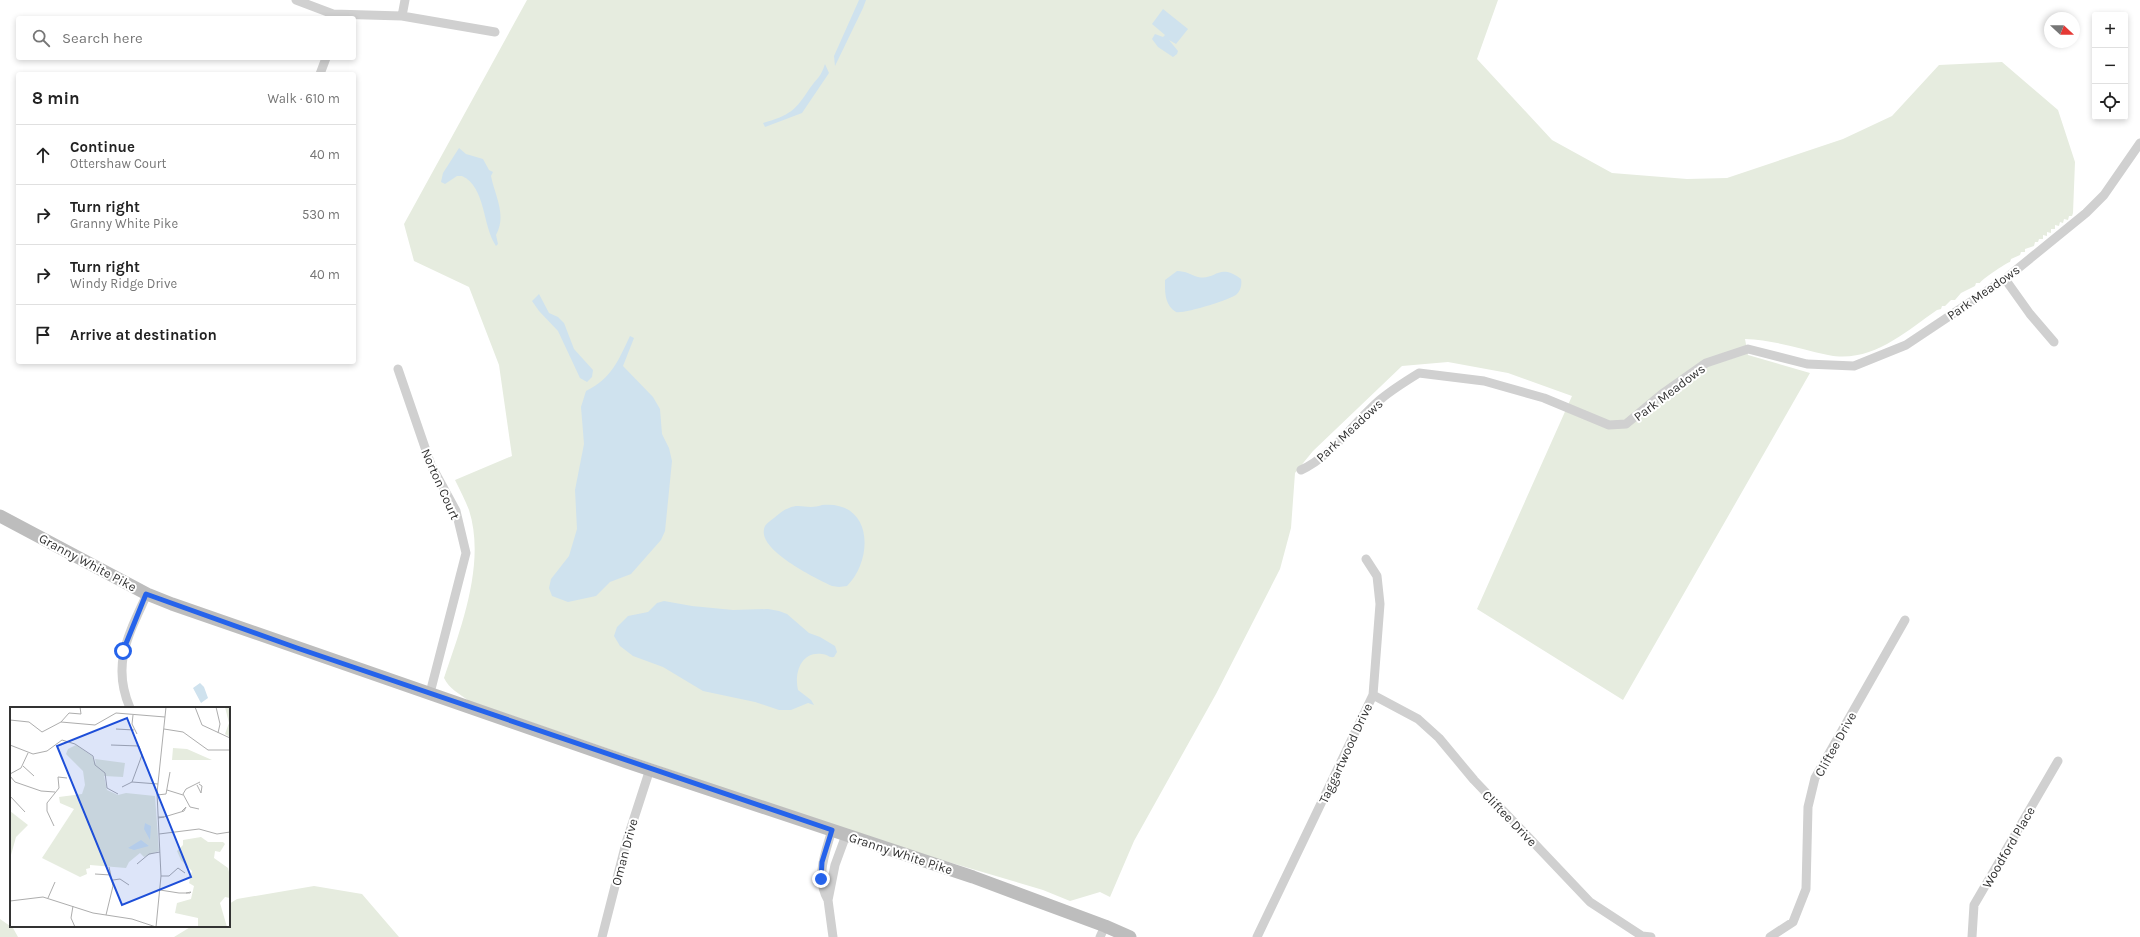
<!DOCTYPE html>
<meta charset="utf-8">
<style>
:root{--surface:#fff;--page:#f2f2f2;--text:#222;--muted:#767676;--line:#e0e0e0}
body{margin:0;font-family:Karla,sans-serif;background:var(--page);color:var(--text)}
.controls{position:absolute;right:12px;top:12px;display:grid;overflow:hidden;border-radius:4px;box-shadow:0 2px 6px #0003}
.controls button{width:36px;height:36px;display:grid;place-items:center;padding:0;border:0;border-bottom:1px solid var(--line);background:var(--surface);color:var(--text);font:20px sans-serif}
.compass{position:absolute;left:2044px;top:12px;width:36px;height:36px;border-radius:50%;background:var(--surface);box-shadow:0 2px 6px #0003;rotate:112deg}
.stop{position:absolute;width:12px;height:12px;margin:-9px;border:3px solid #2563eb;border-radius:50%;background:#fff}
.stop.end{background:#2563eb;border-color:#fff;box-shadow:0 1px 4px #0008}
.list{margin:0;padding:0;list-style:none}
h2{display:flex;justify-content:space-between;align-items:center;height:52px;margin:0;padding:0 16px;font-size:17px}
h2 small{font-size:13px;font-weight:400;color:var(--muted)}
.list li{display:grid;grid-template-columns:26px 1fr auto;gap:12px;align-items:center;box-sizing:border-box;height:60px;padding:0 16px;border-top:1px solid var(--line)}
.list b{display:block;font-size:15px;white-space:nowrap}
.list p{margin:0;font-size:13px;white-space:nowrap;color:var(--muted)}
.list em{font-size:13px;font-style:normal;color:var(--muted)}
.icon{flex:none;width:22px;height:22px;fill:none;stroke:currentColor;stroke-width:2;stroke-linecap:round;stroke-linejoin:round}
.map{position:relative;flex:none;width:2140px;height:937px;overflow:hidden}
.search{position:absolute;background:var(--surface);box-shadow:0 2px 6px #0003;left:16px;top:16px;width:340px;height:44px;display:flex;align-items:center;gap:10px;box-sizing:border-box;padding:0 14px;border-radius:4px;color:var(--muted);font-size:15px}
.panel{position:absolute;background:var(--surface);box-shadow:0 2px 6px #0003;left:16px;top:72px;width:340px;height:292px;border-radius:4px}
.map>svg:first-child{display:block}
.green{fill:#e6ecdf}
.water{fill:#cfe2ee}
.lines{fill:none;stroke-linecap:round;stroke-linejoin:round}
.minor{stroke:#d0d0d0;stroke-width:9}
.secondary{stroke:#bdbdbd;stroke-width:13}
.route{stroke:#2563eb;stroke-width:5}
.labels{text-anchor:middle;stroke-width:4;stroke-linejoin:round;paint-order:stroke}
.street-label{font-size:13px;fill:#333;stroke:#fff}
.inset-road{fill:none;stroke:#adadad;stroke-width:1}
.view{fill:#1d4ed8;fill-opacity:0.15;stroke:#1d4ed8;stroke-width:2}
.inset-edge{fill:none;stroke:#333;stroke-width:2}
</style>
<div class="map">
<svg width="2140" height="937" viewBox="0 0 2140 937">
<rect width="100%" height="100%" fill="#fff"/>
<path class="green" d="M527,0h971l-21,59 75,81 60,33 75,6 40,-1 116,-39 49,-23 47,-51 63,-3 56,48 17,52 -2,51 -1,3h-3l-1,4 -4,-1 -1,4 -3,-1 -1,4 -4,-1v4h-4v4l-4,-1v4l-4,-1v4h-4l-1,3h-3l-1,4 -9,3v3h-4l-1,3 -9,4 -1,3c-4,1 -29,18 -30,21h-4l-1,3 -14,7 -6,7h-4l-6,6h-3l-1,3 -4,1c-32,22 -66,54 -109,45 -28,-6 -54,-15 -83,-16l3,16 62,18 -187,327 -146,-91 95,-213 -64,-23 -60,-11 -46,4 -89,85 -18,22 -4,55 -11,41 -64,125 -82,147 -24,56 -10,-5 -30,9 -27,-11 -159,-47 -415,-142c-9,-7 -20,-12 -25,-23 17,-50 42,-115 25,-168 -4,-10 -9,-20 -14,-30l57,-24 -13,-91 -30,-78 -55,-26 -10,-37z
M314,886l48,8 37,43h-225l18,-11h37v-22l8,-5z
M0,919l13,9 5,9h-18z"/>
<path class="water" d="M859,0h7l-3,8 -28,58 -1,-10z
M1163,9l25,20 -12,15 -7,-4 9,11 -1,3 -4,3 -15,-10 -6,-8 3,-5 8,3 2,-2 -13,-11z
M825,64l4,9 -27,40 -37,14 -2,-4c27,-8 32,-12 47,-35 7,-10 11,-11 15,-24z
M459,148l7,6 17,5 6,11 4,2 -2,4c4,20 16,39 5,59l2,9 -2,2c-14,-21 -10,-59 -34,-70h-5l-12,8 -4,-2 2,-9z
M1177,271c9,0 14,4 21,6 18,4 20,-15 43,2 1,5 0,11 -4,15 -7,6 -53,20 -61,18 -12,-7 -11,-21 -11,-32z
M539,294l10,19 9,4 6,6 10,26 19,21 -1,7 -5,5 -7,-4 -22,-47 -19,-20 -7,-10z
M630,336l4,2 -11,28 30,31 7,12 2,25 7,14 3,13 -7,70 -4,9 -30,34 -21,8 -14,14 -28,6 -16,-6 -3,-8 2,-9 18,-23 8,-27 -2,-39 9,-46 -3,-37 5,-16c26,-13 32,-30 44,-55z
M822,505c51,-5 52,54 25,81l-8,1 -7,-1c-16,-8 -78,-37 -67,-60 2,-3 6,-6 9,-8 5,-4 9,-8 15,-10 11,-5 19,2 33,-3z
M664,601l28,5 41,4 35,-1 11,2 8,3 22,19 11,4 15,9 2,6 -3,5c-5,1 -7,-3 -12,-3 -21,-3 -28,19 -24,36l13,10 3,5 -6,-2 -17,7h-12l-24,-8 -52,-11 -40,-24 -30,-11 -13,-10 -6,-10 3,-9 11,-11 20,-4 9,-9z
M200,683l4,4 4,11 -7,5 -8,-15z"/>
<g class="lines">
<path class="minor" d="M296,0l37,14 69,2 93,16
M402,16l3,-16
M320,74l6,-16
M2005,279l25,35 24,28
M398,369l33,96 25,46 10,42 -36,140
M1301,470c30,-13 55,-50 80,-71 12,-10 25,-18 38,-26l65,8 60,17 65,27 17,-1 36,-30 44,-31 42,-14 59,15 47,2 52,-21 99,-66 81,-66 18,-18 36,-52
M1373,695l45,24 21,19 35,42 116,122 52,34 9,1
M130,708c-19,-44 -1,-74 17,-114
M832,830c-7,24 -17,47 -4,70l7,-35 11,-30
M828,900l5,37
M602,937l24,-94 24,-74
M1100,937l5,-11
M1257,937l116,-242 7,-91 -3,-28 -11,-17
M1770,937l23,-15 13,-33 2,-82 7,-29 90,-158
M1972,937l2,-32 84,-144"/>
<path class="secondary" d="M0,516l147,78 25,10 455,158 346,115 132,49 25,11"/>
</g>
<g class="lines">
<path class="route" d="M123,651l23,-57 151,54 535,182 -10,32 -1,17"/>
</g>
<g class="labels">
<g class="street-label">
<text transform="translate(1983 292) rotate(-35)" y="5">Park Meadows</text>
<text transform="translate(1669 392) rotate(-37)" y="5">Park Meadows</text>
<text transform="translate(1349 430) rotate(-43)" y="5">Park Meadows</text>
<text transform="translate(441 484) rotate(66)" y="5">Norton Court</text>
<text transform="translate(88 562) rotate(28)" y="5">Granny White Pike</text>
<text transform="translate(1835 744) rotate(-61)" y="5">Cliftee Drive</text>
<text transform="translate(1345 753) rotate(-65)" y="5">Taggartwood Drive</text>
<text transform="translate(1510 818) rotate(46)" y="5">Cliftee Drive</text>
<text transform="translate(2008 847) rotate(-60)" y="5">Woodford Place</text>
<text transform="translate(624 852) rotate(-75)" y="5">Oman Drive</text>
<text transform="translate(901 853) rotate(18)" y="5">Granny White Pike</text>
</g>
</g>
<g transform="translate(10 707)">
<rect width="220" height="220" fill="#fff"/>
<path d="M215,0h5v30l-5,-3 4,-11zM66,38l16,11 4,8 -1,-5 30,4 -2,14 -19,-1 3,14 11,5 8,-2 29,3 4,55 -15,6 -4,-4 -11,9 -3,6 -36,-3v3l-4,1 1,5 -7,3 -38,-19 32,-49 -14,-6 -1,-6 23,-3 3,-9 -2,-14 -17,-17 2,-5zM163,41l14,1 25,11h-40zM0,104l18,14 -12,12 -5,18zM191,130l7,5h15l2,2 -5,8 -5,-1 -1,7 14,10 2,8v22l-5,-1 -5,6 7,24h-29v-9l-23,-5 2,-10 14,-4 3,-13 -5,-3 3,-12 -11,-11 -4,-9 6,-6v-5z" fill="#e6ecdf"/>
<path d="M135,116l6,3 -1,14 -6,-11zM131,133l8,6 -15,4 -6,-2z" fill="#cfe2ee"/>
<path class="inset-road" d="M185,0l7,18 28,13M206,0l4,17 -2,9M123,8l-1,9 5,10M0,13l19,2 13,10 19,-10 34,3 21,-12 49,4M51,15l8,-9 12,1 -1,-7M106,22l18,1M154,22l19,3 25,18h22M0,38l23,9 14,-3 15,-11 13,4 18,12 2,9 10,8 2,15 11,6M101,38l28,1 3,9 -10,27M13,59l11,10M0,67l11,-6 7,-15M0,69l5,6 26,9 14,1M187,78l4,8 1,-7 -3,-2M112,80l10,-5 26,2M157,83l16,5M147,88l9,-1 4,-22M0,89l15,16M189,102l-9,-2 -7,-13 3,-5 14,-7M148,110h6l-6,1M154,110l20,-6 2,-4 -4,4M44,119l-7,-15v-8l12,-15 -1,-11 9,1M149,127l40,-5 18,5 13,-2M127,157l12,-10 11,-2M85,167l16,1M151,169h8l9,-8 7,5M103,173l7,-1 9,6M150,183l19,3h11l1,-1 -5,1M38,191l7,-16M0,194l33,-4 50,16 39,6 24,8M63,199l-2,12 4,9M96,208l7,-29 -4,-19M146,220l5,-51 -4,-83 9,-86"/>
<path class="view" d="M117,11l64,159 -69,28 -65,-159z"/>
<rect width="220" height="220" class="inset-edge"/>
</g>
</svg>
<div class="controls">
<button>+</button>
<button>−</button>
<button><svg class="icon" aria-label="locate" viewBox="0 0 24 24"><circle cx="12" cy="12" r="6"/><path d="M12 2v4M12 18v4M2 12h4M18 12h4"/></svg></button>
</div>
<svg class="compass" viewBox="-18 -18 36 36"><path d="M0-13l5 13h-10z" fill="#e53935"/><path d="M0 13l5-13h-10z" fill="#767676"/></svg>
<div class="stop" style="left:123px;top:651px"></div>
<div class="stop end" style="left:821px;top:879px"></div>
<div class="search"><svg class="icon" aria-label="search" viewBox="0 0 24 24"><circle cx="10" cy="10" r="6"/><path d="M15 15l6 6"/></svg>Search here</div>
<section class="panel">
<h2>8 min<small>Walk · 610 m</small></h2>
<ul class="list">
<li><svg class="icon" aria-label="ahead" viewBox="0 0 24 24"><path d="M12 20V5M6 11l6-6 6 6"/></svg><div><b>Continue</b><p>Ottershaw Court</p></div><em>40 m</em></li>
<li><svg class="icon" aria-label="right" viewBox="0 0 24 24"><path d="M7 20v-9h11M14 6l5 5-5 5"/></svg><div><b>Turn right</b><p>Granny White Pike</p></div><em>530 m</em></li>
<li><svg class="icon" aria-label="right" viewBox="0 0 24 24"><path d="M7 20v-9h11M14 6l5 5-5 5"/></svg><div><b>Turn right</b><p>Windy Ridge Drive</p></div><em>40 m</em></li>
<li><svg class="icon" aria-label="arrive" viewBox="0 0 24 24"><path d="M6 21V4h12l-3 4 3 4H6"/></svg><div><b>Arrive at destination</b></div></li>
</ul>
</section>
</div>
